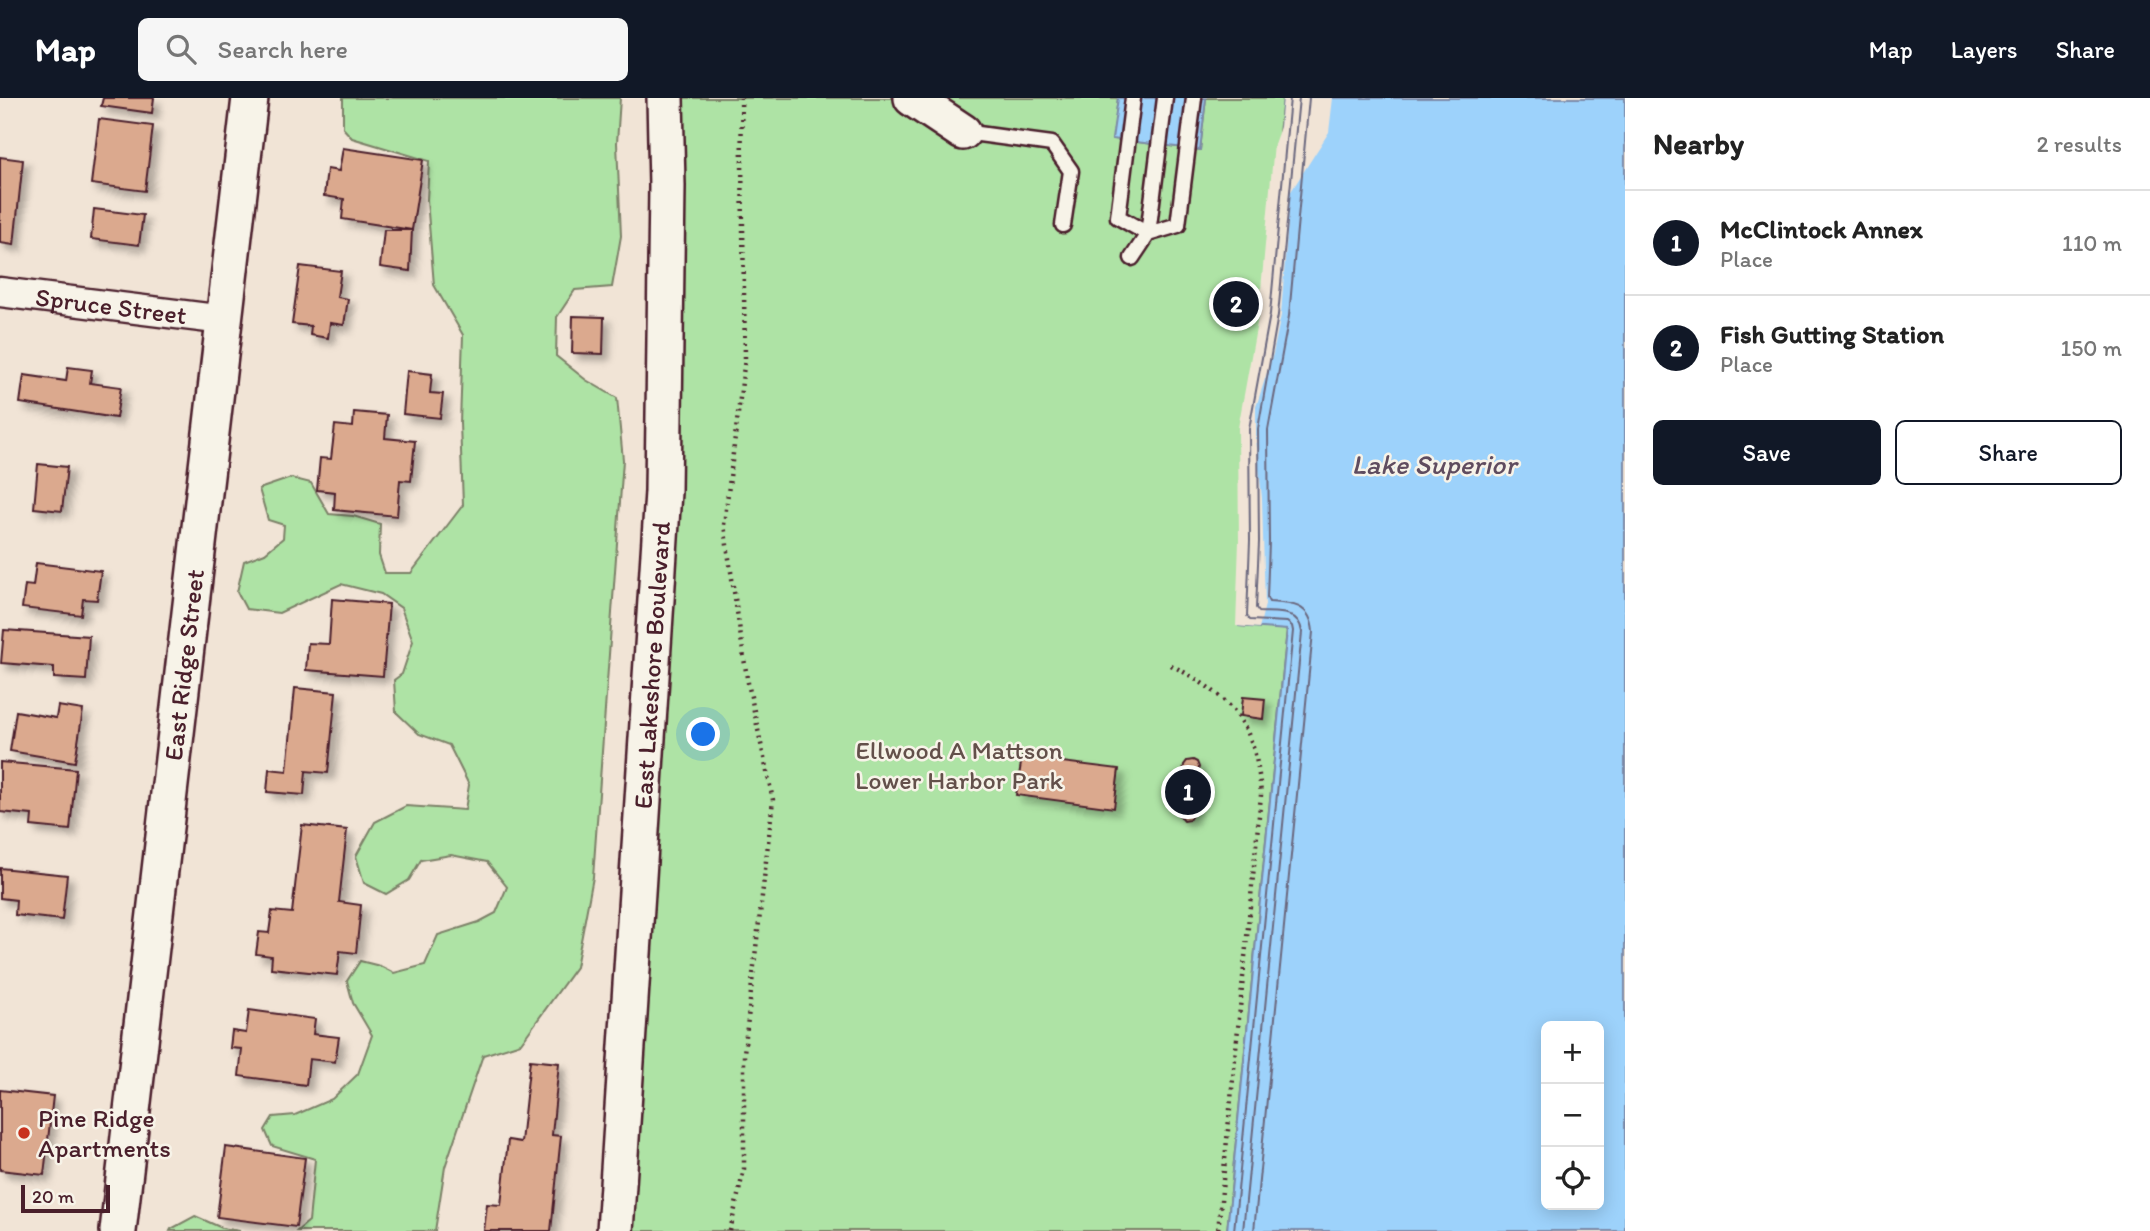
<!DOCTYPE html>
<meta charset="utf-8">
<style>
:root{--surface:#fff;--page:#f6f6f6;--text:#222;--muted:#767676;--line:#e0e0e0;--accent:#111827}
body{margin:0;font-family:Itim,sans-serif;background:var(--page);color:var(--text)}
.controls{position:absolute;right:21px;bottom:21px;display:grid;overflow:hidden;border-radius:10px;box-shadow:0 4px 18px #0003}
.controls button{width:63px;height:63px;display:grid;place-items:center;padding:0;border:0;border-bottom:2px solid var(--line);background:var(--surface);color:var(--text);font:35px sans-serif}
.scale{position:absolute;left:21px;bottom:18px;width:89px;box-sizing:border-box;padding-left:7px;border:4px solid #4a1f2b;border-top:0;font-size:19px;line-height:24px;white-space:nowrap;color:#4a1f2b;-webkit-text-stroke:5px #f7f3e8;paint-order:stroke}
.you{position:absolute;left:704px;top:637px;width:24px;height:24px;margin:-18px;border:5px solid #fff;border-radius:50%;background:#1a73e8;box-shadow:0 0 0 10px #1a73e833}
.badge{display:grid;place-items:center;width:46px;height:46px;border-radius:50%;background:var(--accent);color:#fff;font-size:23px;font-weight:700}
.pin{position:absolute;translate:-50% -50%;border:4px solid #fff;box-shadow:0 2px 7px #0006}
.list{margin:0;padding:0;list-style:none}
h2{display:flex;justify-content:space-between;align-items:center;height:91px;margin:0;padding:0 28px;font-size:30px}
h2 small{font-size:23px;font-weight:400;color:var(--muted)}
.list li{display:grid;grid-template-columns:46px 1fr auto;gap:21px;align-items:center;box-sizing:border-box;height:105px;padding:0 28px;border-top:2px solid var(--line)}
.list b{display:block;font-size:26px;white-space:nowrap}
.list p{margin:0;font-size:23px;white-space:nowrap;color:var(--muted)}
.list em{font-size:23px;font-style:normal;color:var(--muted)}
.actions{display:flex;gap:14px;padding:21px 28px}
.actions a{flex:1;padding:16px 0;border:2px solid var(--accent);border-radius:10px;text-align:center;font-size:24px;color:var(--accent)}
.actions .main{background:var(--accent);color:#fff}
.icon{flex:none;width:38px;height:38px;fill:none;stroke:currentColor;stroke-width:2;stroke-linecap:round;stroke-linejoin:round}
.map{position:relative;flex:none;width:1625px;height:1133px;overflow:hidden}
header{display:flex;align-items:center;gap:42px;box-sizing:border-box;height:98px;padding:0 35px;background:var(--accent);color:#fff}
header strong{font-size:33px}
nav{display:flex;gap:38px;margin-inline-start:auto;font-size:24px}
.search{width:490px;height:63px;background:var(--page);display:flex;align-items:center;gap:18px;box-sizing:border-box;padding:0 24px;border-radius:10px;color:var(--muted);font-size:26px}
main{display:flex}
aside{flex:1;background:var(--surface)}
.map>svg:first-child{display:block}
.green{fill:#aee3a5;stroke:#7c8168;stroke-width:2}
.water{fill:#9dd2fb;stroke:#7c8aa8;stroke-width:2;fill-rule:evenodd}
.pier{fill:#f1e4d6}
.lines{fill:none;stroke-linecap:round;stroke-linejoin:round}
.shore{stroke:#6b677e;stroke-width:2}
.building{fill:#dba98e;stroke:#4a1f2b;stroke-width:2;filter:url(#shadow)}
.service-casing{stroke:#4a1f2b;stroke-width:19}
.minor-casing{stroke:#4a1f2b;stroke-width:33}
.tertiary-casing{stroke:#4a1f2b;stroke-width:40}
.path{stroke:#4a1f2b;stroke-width:4.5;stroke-dasharray:2 5;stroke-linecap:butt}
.service{stroke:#f7f3e8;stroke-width:14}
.minor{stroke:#f7f3e8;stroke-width:28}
.tertiary{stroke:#f7f3e8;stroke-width:35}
.poi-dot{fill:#c8321e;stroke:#f7f3e8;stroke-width:2.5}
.labels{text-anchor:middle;stroke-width:5;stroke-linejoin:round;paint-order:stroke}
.street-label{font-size:26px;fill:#4a1f2b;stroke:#f7f3e8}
.park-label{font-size:26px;fill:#63504a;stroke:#f7f3e8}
.poi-label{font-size:26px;fill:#4a1f2b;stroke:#f7f3e8;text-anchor:start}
.water-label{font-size:28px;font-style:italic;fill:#5f4c5f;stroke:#f7f3e8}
</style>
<header>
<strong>Map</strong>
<div class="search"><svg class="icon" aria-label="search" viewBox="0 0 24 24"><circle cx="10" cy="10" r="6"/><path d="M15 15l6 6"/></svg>Search here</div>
<nav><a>Map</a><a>Layers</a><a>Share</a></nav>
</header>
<main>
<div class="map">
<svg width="1625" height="1133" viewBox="0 0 1625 1133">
<defs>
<filter id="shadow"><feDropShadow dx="6" dy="6" stdDeviation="3.5" flood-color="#0004"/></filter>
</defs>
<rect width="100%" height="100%" fill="#f1e4d6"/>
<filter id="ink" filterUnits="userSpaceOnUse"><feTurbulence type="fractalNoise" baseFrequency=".0143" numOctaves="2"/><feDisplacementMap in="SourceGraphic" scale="14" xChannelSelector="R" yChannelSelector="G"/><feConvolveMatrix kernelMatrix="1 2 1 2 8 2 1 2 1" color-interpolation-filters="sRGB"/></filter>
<g filter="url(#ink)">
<path class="green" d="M343,0h277l-3,45 4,93 -9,51 -37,3 -18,27 -1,39 30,24 31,18 6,62 -30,417 -17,90 -55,76 -38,12 -38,112 -10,64h-138l12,-10 6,-62 -43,-13 -7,-16 8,-13 22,-2 37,-16 26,-25 14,-39 -19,-32 -6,-22 13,-20 20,5 14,7 31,-8 13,-30 41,-13 17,-9 11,-26 -20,-25 -36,-7 -30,5 -12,20 -23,14 -22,-11 -8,-27 19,-34 31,-16 59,4 4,-25 -20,-40 -30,-11 -23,-22 -2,-32 8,-6 11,-33 -12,-33 -20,-14 -40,-10 -62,29 -33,-4 -9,-17 7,-31 21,-8 18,-15 1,-13 -16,-5 -9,-31 32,-11 20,5 18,31 24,2 27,8 -1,31 6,18h26l52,-68 -3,-82 3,-88 -29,-50 -7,-85 2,-39 -77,-23 -9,-10z
M665,0h453l-5,41 87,11 6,-52h77l-7,61 -36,467 47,3 -60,602h-612z
M195,1118l27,12 18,3h-70l1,-2z"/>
<path class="water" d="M1118,0h88l-6,52 -88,-11z
M1283,0h342v1133h-398l60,-601 -48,-4 4,-85zM1546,928h53v179h-53z"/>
<path class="pier" d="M1283,0h50l-4,34 -39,61 -9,122 -8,39 -17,53v31l6,61 3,106 -6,23 -23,-2 3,-85 -1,-113 21,-116 15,-168 6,-17z"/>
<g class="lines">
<path class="shore" d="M1234,1133l59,-600 -1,-5 -5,-4 -37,-2 -3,-4 3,-75 -1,-112 21,-115 20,-216
M1243,1133l59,-599c-3,-23 -26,-19 -43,-20l-3,-4 3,-66 -1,-113 20,-114 21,-217
M1254,1133l59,-599c-2,-28 -21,-29 -44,-30l-2,-4 2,-56 -1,-112 21,-114 20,-218"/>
</g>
<path class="building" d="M103,0h51l-2,15 -51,-7z
M99,21l54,7 -8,65 -54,-7z
M343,50l80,12 -11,70 -70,-11 2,-20 -20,-3 3,-27 12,2z
M0,59l23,3 -9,85 -14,-2z
M94,111l49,6 -4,30 -48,-6z
M384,132h28l-2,41 -30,-4z
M300,168l41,5 -4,26 11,2 -4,26 -14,-2 -2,15 -18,-3 1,-9 -19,-2z
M1226,192l23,2 -3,27 -21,-2z
M573,218l31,1 -1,37 -31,-1z
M68,269l24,3 -2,13 31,4 -5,31 -96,-15 4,-28 42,6z
M407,273l25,3 -2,19 13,1 -3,24 -37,-4z
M354,314l33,3 -2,23 30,3 -4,40 -11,-1 -3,36 -63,-6 1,-18 -18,-2 3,-32 11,1 4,-34 18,2z
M38,366l29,3 -5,44 -28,-3z
M36,465l65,8 -4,29 -14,-1 -2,16 -59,-7 3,-23 8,1z
M332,501l57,5 -6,72 -77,-6 2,-27 21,1z
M4,532l85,6 -3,44 -32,-2v-11l-53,-4z
M295,590l41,4 -8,81 -22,-2 -2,24 -37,-3 2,-23 18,2z
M1243,599l22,2 -2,20 -22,-3z
M58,608l25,4 -8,52 -65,-11 6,-40 40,7z
M1022,659l97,12 -5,39 -98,-13z
M1193,662l4,2 2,5 -7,48 -3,5 -5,1 -6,-7 6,-49 3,-4z
M0,664l76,7 -6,61 -39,-4 1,-11 -32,-3z
M302,727l45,5 -8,72 22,3 -5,48 -16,-2 -3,24 -66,-7 1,-12 -16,-2 3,-22 10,1 3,-22 20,2z
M0,770l67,7 -5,45 -47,-5 1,-15 -16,-2z
M249,912l66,9 -2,15 26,3 -4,25 -26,-3 -3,26 -67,-9 3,-27 -12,-1 2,-17 14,2z
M530,962l29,3 -7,72 9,1 -10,95h-67l3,-27 14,1 7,-65 13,2z
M0,992l53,6 -9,79 -44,-5z
M226,1049l79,11 -9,69 -79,-10z"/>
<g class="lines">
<g class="service-casing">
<path id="service" d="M1133,0l-15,119 30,17 30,-9 16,-127
M964,34l88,12 19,27 -8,54
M1132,160l16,-24 17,-136"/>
</g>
<g class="minor-casing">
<g id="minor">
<path id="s1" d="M0,194l224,28"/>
</g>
</g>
<g class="tertiary-casing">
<g id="tertiary">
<path d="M912,0l51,34"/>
<path id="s2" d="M118,1133l132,-1133"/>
<path id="s3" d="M615,1133l48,-739 4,-306 -2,-88"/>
</g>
</g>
<path class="path" d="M1171,567c62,33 85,58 90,130l-43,436
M730,1133l14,-62v-116l29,-253 -26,-122 -23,-153 21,-167 -4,-260"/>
<use href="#service" class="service"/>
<use href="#minor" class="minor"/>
<use href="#tertiary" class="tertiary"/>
</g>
</g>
<circle class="poi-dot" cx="24" cy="1035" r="7"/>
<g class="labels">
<g class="street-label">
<text dy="9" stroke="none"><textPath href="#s1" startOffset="112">Spruce Street</textPath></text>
<text dy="9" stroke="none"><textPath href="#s2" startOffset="570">East Ridge Street</textPath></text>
<text dy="9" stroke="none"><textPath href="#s3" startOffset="567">East Lakeshore Boulevard</textPath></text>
</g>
<g class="park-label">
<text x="959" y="661">Ellwood A Mattson<tspan x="959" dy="30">Lower Harbor Park</tspan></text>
</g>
<g class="poi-label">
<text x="38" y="1029">Pine Ridge<tspan x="38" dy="30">Apartments</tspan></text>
</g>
<g class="water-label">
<text x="1434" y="376">Lake Superior</text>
</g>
</g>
</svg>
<div class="controls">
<button>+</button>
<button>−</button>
<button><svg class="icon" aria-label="locate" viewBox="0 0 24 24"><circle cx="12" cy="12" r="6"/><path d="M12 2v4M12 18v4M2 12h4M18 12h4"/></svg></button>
</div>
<div class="scale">20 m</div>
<div class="you"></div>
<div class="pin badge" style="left:1188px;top:694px">1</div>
<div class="pin badge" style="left:1236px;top:206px">2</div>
</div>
<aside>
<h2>Nearby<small>2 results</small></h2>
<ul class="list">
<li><span class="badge">1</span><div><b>McClintock Annex</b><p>Place</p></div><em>110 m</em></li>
<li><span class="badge">2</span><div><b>Fish Gutting Station</b><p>Place</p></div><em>150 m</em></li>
</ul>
<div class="actions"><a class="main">Save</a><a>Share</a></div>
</aside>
</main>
